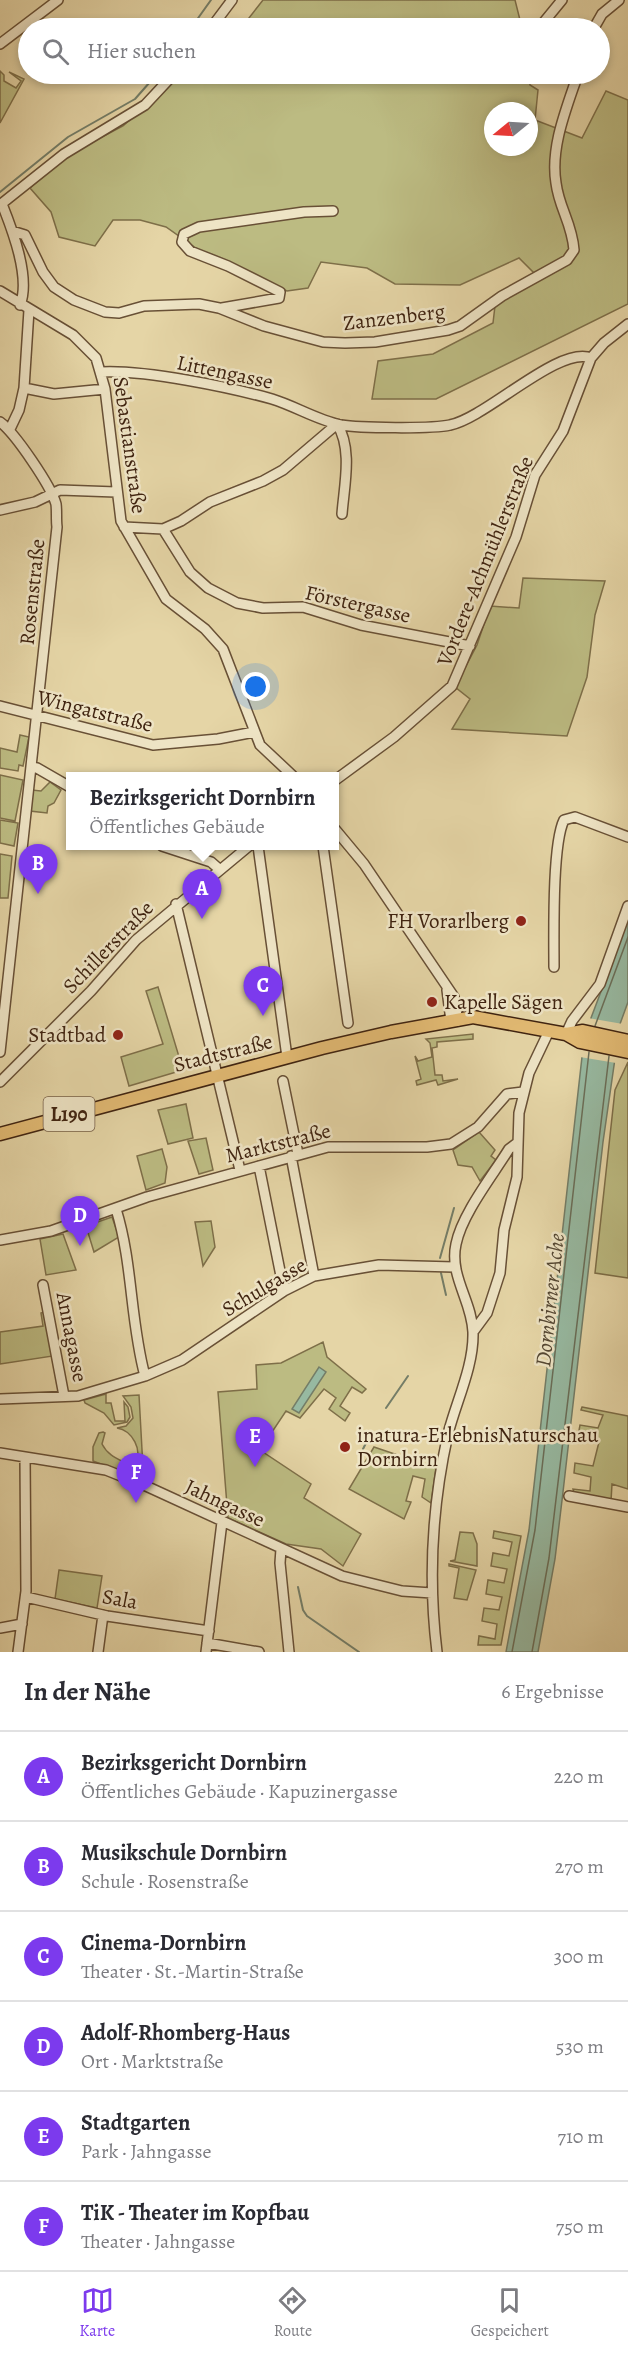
<!DOCTYPE html>
<html lang="de">
<meta charset="utf-8">
<style>
:root{--surface:#fff;--page:#f7f7f7;--text:#2b2b33;--muted:#7c7c81;--line:#e1e1e2;--accent:#7c3aed}
body{margin:0;font-family:Alegreya,serif;background:var(--page);color:var(--text)}
.compass{position:absolute;left:484px;top:102px;width:54px;height:54px;border-radius:50%;background:var(--surface);box-shadow:0 3px 9px #0003;rotate:252deg}
.you{position:absolute;left:256px;top:687px;width:21px;height:21px;margin:-15px;border:4px solid #fff;border-radius:50%;background:#1a73e8;box-shadow:0 0 0 9px #1a73e833}
.badge{display:grid;place-items:center;width:39px;height:39px;border-radius:50%;background:var(--accent);color:#fff;font-size:20px;font-weight:700}
.pin{position:absolute;translate:-50% -50px;filter:drop-shadow(0 2px 3px #0008)}
.pin::after{content:'';position:absolute;top:32px;width:21px;height:18px;background:inherit;clip-path:polygon(0 0,100% 0,50% 100%)}
.popup{position:absolute;left:66px;top:772px;width:273px;height:78px;box-sizing:border-box;display:grid;place-content:center;border-radius:0px;background:var(--surface);filter:drop-shadow(0 2px 4px #0005);font-size:20px;white-space:nowrap;color:var(--muted)}
.popup b{font-size:22px;color:var(--text)}
.popup::after{content:'';position:absolute;left:50%;top:100%;margin-left:-12px;border:12px solid transparent;border-top-color:var(--surface)}
.list{margin:0;padding:0;list-style:none}
h2{display:flex;justify-content:space-between;align-items:center;height:78px;margin:0;padding:0 24px;font-size:26px}
h2 small{font-size:20px;font-weight:400;color:var(--muted)}
.list li{display:grid;grid-template-columns:39px 1fr auto;gap:18px;align-items:center;box-sizing:border-box;height:90px;padding:0 24px;border-top:2px solid var(--line)}
.list b{display:block;font-size:22px;white-space:nowrap}
.list p{margin:0;font-size:20px;white-space:nowrap;color:var(--muted)}
.list em{font-size:20px;font-style:normal;color:var(--muted)}
.icon{flex:none;width:33px;height:33px;fill:none;stroke:currentColor;stroke-width:2;stroke-linecap:round;stroke-linejoin:round}
.map{position:relative;flex:none;width:628px;height:1652px;overflow:hidden}
.search{position:absolute;background:var(--surface);box-shadow:0 3px 9px #0003;left:18px;right:18px;top:18px;height:66px;display:flex;align-items:center;gap:15px;box-sizing:border-box;padding:0 21px;border-radius:33px;color:var(--muted);font-size:22px}
.sheet{height:618px;background:var(--surface)}
nav{display:flex;justify-content:space-around;align-items:center;box-sizing:border-box;height:84px;border-top:2px solid var(--line);background:var(--surface);font-size:16px;color:var(--muted)}
nav a{display:grid;justify-items:center;gap:3px}
nav .on{color:var(--accent)}
.map>svg:first-child{display:block}
.green{fill:#bcbb82;stroke:#7e6f49;stroke-width:1.5;fill-rule:evenodd}
.water{fill:#97b9a1;stroke:#747d67;stroke-width:1.5}
.pier{fill:#e5d5a6}
.lines{fill:none;stroke-linecap:round;stroke-linejoin:round}
.shore{stroke:#6b6e58;stroke-width:1.5}
.stream{stroke:#747d67;stroke-width:2}
.minor-casing{stroke:#685036;stroke-width:12}
.major-casing{stroke:#3f2310;stroke-width:15}
.minor{stroke:#eee4c5;stroke-width:9}
.major{stroke:#e2ba73;stroke-width:12}
.poi-dot{fill:#8f2418;stroke:#eee4c5;stroke-width:2}
.labels{text-anchor:middle;stroke-width:5;stroke-linejoin:round;paint-order:stroke}
.shield{fill:#eee4c5;stroke:#745d46;stroke-width:1.5}
.shield-label{font-size:20px;font-weight:bold;fill:#3f2310}
.street-label{font-size:21px;fill:#3f2310;stroke:#eee4c5}
.poi-label{font-size:21px;fill:#3f2310;stroke:#eee4c5;text-anchor:end}
.water-label{font-size:22px;font-style:italic;fill:#554834;stroke:#eee4c5}
</style>
<div class="map">
<svg width="628" height="1652" viewBox="0 0 628 1652">
<rect width="100%" height="100%" fill="#e5d5a6"/>
<filter id="stains"><feTurbulence type="fractalNoise" baseFrequency=".00333" numOctaves="4"/><feColorMatrix values="0 0 0 0 .2 0 0 0 0 .09 0 0 0 0 .02 0 0 0 .5 -.17"/></filter>
<radialGradient id="worn" r=".72"><stop offset=".6" stop-color="#630" stop-opacity="0"/><stop offset="1" stop-color="#630" stop-opacity=".3"/></radialGradient>
<path class="green" d="M263,0h252l7,28h-297l8,-3 9,2z
M0,71l4,4v6l12,7 5,-7 -12,-9 15,7 -24,44z
M182,74h346l2,11 8,5 -3,30 47,18 24,-47 22,9v204l-192,95h-64l6,-38 55,-7 60,-31 2,-17 40,-32 -16,-16 -59,27 -65,-1 -28,-16 -46,-6 -13,26 -21,3 -84,-38 -37,-26 -26,-7h-27l-18,26 -36,-9 -8,-25 -21,-24 36,-32 57,-30zM493,111h36v36h-36z
M523,578l82,3 -10,34 -8,62 -20,59 -115,-7 18,-30 -15,-12 22,-42 13,-39 29,2z
M20,735l9,2 -6,29 -4,-1 -1,6 -18,-3v-20l17,4z
M0,775l23,5 -8,41 -15,-3z
M50,782l11,8 -7,13 -6,3 -1,7 -17,-2 2,-21 9,1z
M0,820l18,3 -4,23 -14,-3z
M0,854l12,2 -4,42h-8z
M158,987l25,83 -54,16 -8,-29 42,-13 -17,-53z
M473,1034v5l-36,3v5l-5,1 3,27h7l1,6 15,-2 -20,6 -2,-5 -19,5 -1,-4 5,-2 -6,-23 3,5 14,-4 -2,-14 -4,-4z
M628,1062v216l-33,-5 20,-183z
M186,1104l7,34 -25,6 -10,-34z
M479,1132l16,18 -4,6 5,4 -16,21 -8,-14 -14,-2 -5,-15z
M206,1138l7,32 -14,4 -11,-33z
M162,1149l5,18 -2,16 -19,7 -9,-34z
M112,1217l7,20 -25,15 -8,-26z
M211,1221l4,26 -12,19 -8,-44z
M63,1234l13,36 -30,5 -6,-36z
M44,1312l9,44 -53,8v-32l43,-6 -2,-13z
M323,1342l4,15 39,32 -4,4 -10,-6 -12,19 10,7 -5,8 -16,-12 7,-11 -12,-9 -24,29 -14,-7 -26,39 51,34 -7,14 57,36 -18,32 -22,-17 -35,-5 -58,-26 -10,-126 39,-3 -1,-24 25,-2z
M106,1394v9h5l4,18h10l-1,-19 4,5 2,10 -3,5 -13,3 -10,-12 -19,-10 -1,-3z
M139,1395l4,73 -9,-4c10,-13 -2,-34 -17,-36l9,-2 7,-8 -2,-11 -8,-11z
M582,1407l46,9v73l-16,-5 -1,17 -37,-8 -1,-4 17,2 1,-14 -17,-4 1,-10 18,3 6,-24 -13,-2 -1,2 -8,-1 3,-16 18,3 5,-13 -22,-5z
M103,1432l2,1 -3,11c8,16 24,16 36,27v7l-45,-17v-14l6,-14z
M374,1447l62,21 -5,35 -9,-6 3,-18 -12,-3 -7,25 5,1 -7,17 -55,-30z
M494,1531l27,5 -20,109h-23l1,-9 16,3 2,-15 -15,-3 2,-13 15,2 3,-13 -16,-3 2,-14 16,3 3,-14 -16,-3 2,-13 16,3 3,-14 -19,-4z
M460,1532l13,1 4,11v22l-27,-5 5,-1z
M449,1564l27,6 -9,30 -13,-2 5,-30 -10,-2z
M59,1570l43,6 -5,32 -42,-9z"/>
<path class="water" d="M628,920v82l-8,22 -17,118 -40,350 -8,67 -17,93h-32l23,-122 53,-473 9,-39z
M319,1367l7,5 -27,41 -7,-4z"/>
<path class="pier" d="M588,1018l35,6 -7,39 -36,-6z"/>
<g class="lines">
<path class="shore" d="M595,1026l33,-89
M512,1652l23,-122 54,-478
M532,1652l17,-94 60,-502"/>
<path class="stream" d="M191,28l20,-28
M0,192l68,-55 67,-38 22,-25
M440,1258l14,-50
M441,1273l5,22
M386,1408l22,-32
M363,1449l7,-14
M298,1587l5,23 4,6 52,36"/>
<g class="minor-casing">
<path id="minor" d="M211,28l21,-28
M539,28l23,-28
M594,28l8,-14 17,-14
M0,44l58,-44
M2,204c10,25 29,74 18,101
M0,205l64,-51 81,-49 29,-31
M12,231l13,4 18,37 11,15 20,13 31,12 14,1 25,-7 55,-2 20,4 45,18 59,16 22,1 30,-1 73,-12 12,-4 42,-30 65,-36 7,-10c-2,-27 -15,-42 -18,-67 -6,-36 11,-76 22,-109
M0,291l73,44 23,23 9,31 16,132 45,78 39,30 18,20 37,96 33,31
M222,308l57,-10 1,-6 -52,-26 -38,-15 -8,-9 2,-8 15,-7 105,-15 29,-1
M102,372c44,-2 127,15 170,27 23,7 45,21 69,26 17,3 92,4 109,0 36,-7 109,-80 141,-67
M24,388l30,6 51,-5
M0,422c15,11 51,64 56,82 1,7 0,16 1,23l-57,525
M337,424c16,25 7,62 5,90
M10,429l9,-19 5,-22 5,-78
M0,510l35,-8 25,-12 56,2
M124,527l39,2 18,-8 29,-19 53,-21 20,-11 54,-46
M163,529l27,43 18,16 29,15 26,5 40,-1 58,18 109,21
M0,706l153,39 65,-6 36,-7
M31,767l6,1 33,19
M334,781l60,-44 58,-51 64,-149 19,-62 28,-44 28,-73 13,-15 24,-19
M334,828l30,36 90,133 4,24
M162,846l49,16 8,7
M258,846l29,211
M323,846l25,177
M176,904l64,266
M554,967c0,-31 -2,-123 10,-147l11,-3 53,20
M447,990l4,31
M566,1034l6,-13 28,-37 28,-78
M283,1081l15,73
M0,1082l91,-91 45,-51 113,-94
M291,1156l23,120
M259,1166l25,125
M116,1209c17,55 14,112 29,167
M0,1240l51,-9 96,-34 181,-50h99l24,-3 27,-17 29,-33 16,-2
M43,1285l21,111
M473,1332l14,-19 13,-40 4,-43 13,-53 2,-64 10,-40 20,-42
M0,1399l78,-3 67,-20 37,-16 102,-69 30,-15 65,-11 75,2
M0,1453l106,17 40,16 196,90 60,15 30,2
M569,1496l59,11
M281,1549l-1,14 9,89
M26,1597l81,19 102,15
M0,1628l22,-4
M207,1643l52,9
M18,1652l8,-61 -1,-134
M98,1652l5,-37
M206,1652l16,-130
M437,1652c-9,-73 -5,-146 11,-218 8,-32 26,-68 25,-102 -1,-31 -24,-56 -17,-88 6,-30 37,-69 53,-95l8,-6"/>
</g>
<g class="major-casing">
<path id="major" d="M566,1034l14,8 48,10
M0,1134l322,-86 69,-16 82,-15 93,17 17,-3 45,10"/>
</g>
<use href="#minor" class="minor"/>
<use href="#major" class="major"/>
</g>
<g class="poi-dot">
<circle cx="521" cy="921" r="6"/>
<circle cx="432" cy="1002" r="6"/>
<circle cx="118" cy="1035" r="6"/>
<circle cx="345" cy="1447" r="6"/>
</g>
<g class="labels">
<rect class="shield" x="43.5" y="1097" width="51" height="34" rx="4.5"/>
<g class="shield-label">
<text x="69" y="1121">L190</text>
</g>
<g class="street-label">
<text transform="translate(394 317) rotate(-7)" y="7">Zanzenberg</text>
<text transform="translate(225 372) rotate(12)" y="7">Littengasse</text>
<text transform="translate(130 445) rotate(82)" y="7">Sebastianstraße</text>
<text transform="translate(485 561) rotate(-68)" y="7">Vordere-Achmühlerstraße</text>
<text transform="translate(32 592) rotate(-84)" y="7">Rosenstraße</text>
<text transform="translate(358 604) rotate(13)" y="7">Förstergasse</text>
<text transform="translate(95 711) rotate(14)" y="7">Wingatstraße</text>
<text transform="translate(108 947) rotate(-46)" y="7">Schillerstraße</text>
<text transform="translate(223 1053) rotate(-14)" y="7">Stadtstraße</text>
<text transform="translate(278 1143) rotate(-14)" y="7">Marktstraße</text>
<text transform="translate(264 1287) rotate(-31)" y="7">Schulgasse</text>
<text transform="translate(72 1337) rotate(79)" y="7">Annagasse</text>
<text transform="translate(225 1503) rotate(25)" y="7">Jahngasse</text>
<text transform="translate(120 1599) rotate(10)" y="7">Sala</text>
</g>
<g class="poi-label">
<text x="509" y="928">FH Vorarlberg</text>
<text x="444" y="1009" text-anchor="start">Kapelle Sägen</text>
<text x="106" y="1042">Stadtbad</text>
<text x="357" y="1442" text-anchor="start">inatura-ErlebnisNaturschau<tspan x="357" dy="24">Dornbirn</tspan></text>
</g>
<g class="water-label">
<text transform="translate(549 1300) rotate(-84)" y="8">Dornbirner Ache</text>
</g>
</g>
<rect width="100%" height="100%" filter="url(#stains)"/>
<rect width="100%" height="100%" fill="url(#worn)"/>
</svg>
<svg class="compass" viewBox="-18 -18 36 36"><path d="M0-13l5 13h-10z" fill="#e53935"/><path d="M0 13l5-13h-10z" fill="#7c7c81"/></svg>
<div class="you"></div>
<div class="pin badge" style="left:202px;top:919px">A</div>
<div class="popup"><b>Bezirksgericht Dornbirn</b>Öffentliches Gebäude</div>
<div class="pin badge" style="left:38px;top:894px">B</div>
<div class="pin badge" style="left:263px;top:1016px">C</div>
<div class="pin badge" style="left:80px;top:1246px">D</div>
<div class="pin badge" style="left:255px;top:1467px">E</div>
<div class="pin badge" style="left:136px;top:1503px">F</div>
<div class="search"><svg class="icon" aria-label="search" viewBox="0 0 24 24"><circle cx="10" cy="10" r="6"/><path d="M15 15l6 6"/></svg>Hier suchen</div>
</div>
<section class="sheet">
<h2>In der Nähe<small>6 Ergebnisse</small></h2>
<ul class="list">
<li><span class="badge">A</span><div><b>Bezirksgericht Dornbirn</b><p>Öffentliches Gebäude · Kapuzinergasse</p></div><em>220 m</em></li>
<li><span class="badge">B</span><div><b>Musikschule Dornbirn</b><p>Schule · Rosenstraße</p></div><em>270 m</em></li>
<li><span class="badge">C</span><div><b>Cinema-Dornbirn</b><p>Theater · St.-Martin-Straße</p></div><em>300 m</em></li>
<li><span class="badge">D</span><div><b>Adolf-Rhomberg-Haus</b><p>Ort · Marktstraße</p></div><em>530 m</em></li>
<li><span class="badge">E</span><div><b>Stadtgarten</b><p>Park · Jahngasse</p></div><em>710 m</em></li>
<li><span class="badge">F</span><div><b>TiK - Theater im Kopfbau</b><p>Theater · Jahngasse</p></div><em>750 m</em></li>
</ul>
</section>
<nav>
<a class="on"><svg class="icon" aria-label="map" viewBox="0 0 24 24"><path d="M3 6l6-2 6 2 6-2v14l-6 2-6-2-6 2zM9 4v14M15 6v14"/></svg>Karte</a>
<a><svg class="icon" aria-label="directions" viewBox="0 0 24 24"><path d="M12 3l9 9-9 9-9-9zM9 14v-3h6M13 9l2 2-2 2"/></svg>Route</a>
<a><svg class="icon" aria-label="saved" viewBox="0 0 24 24"><path d="M7 4h10v16l-5-4-5 4z"/></svg>Gespeichert</a>
</nav>
